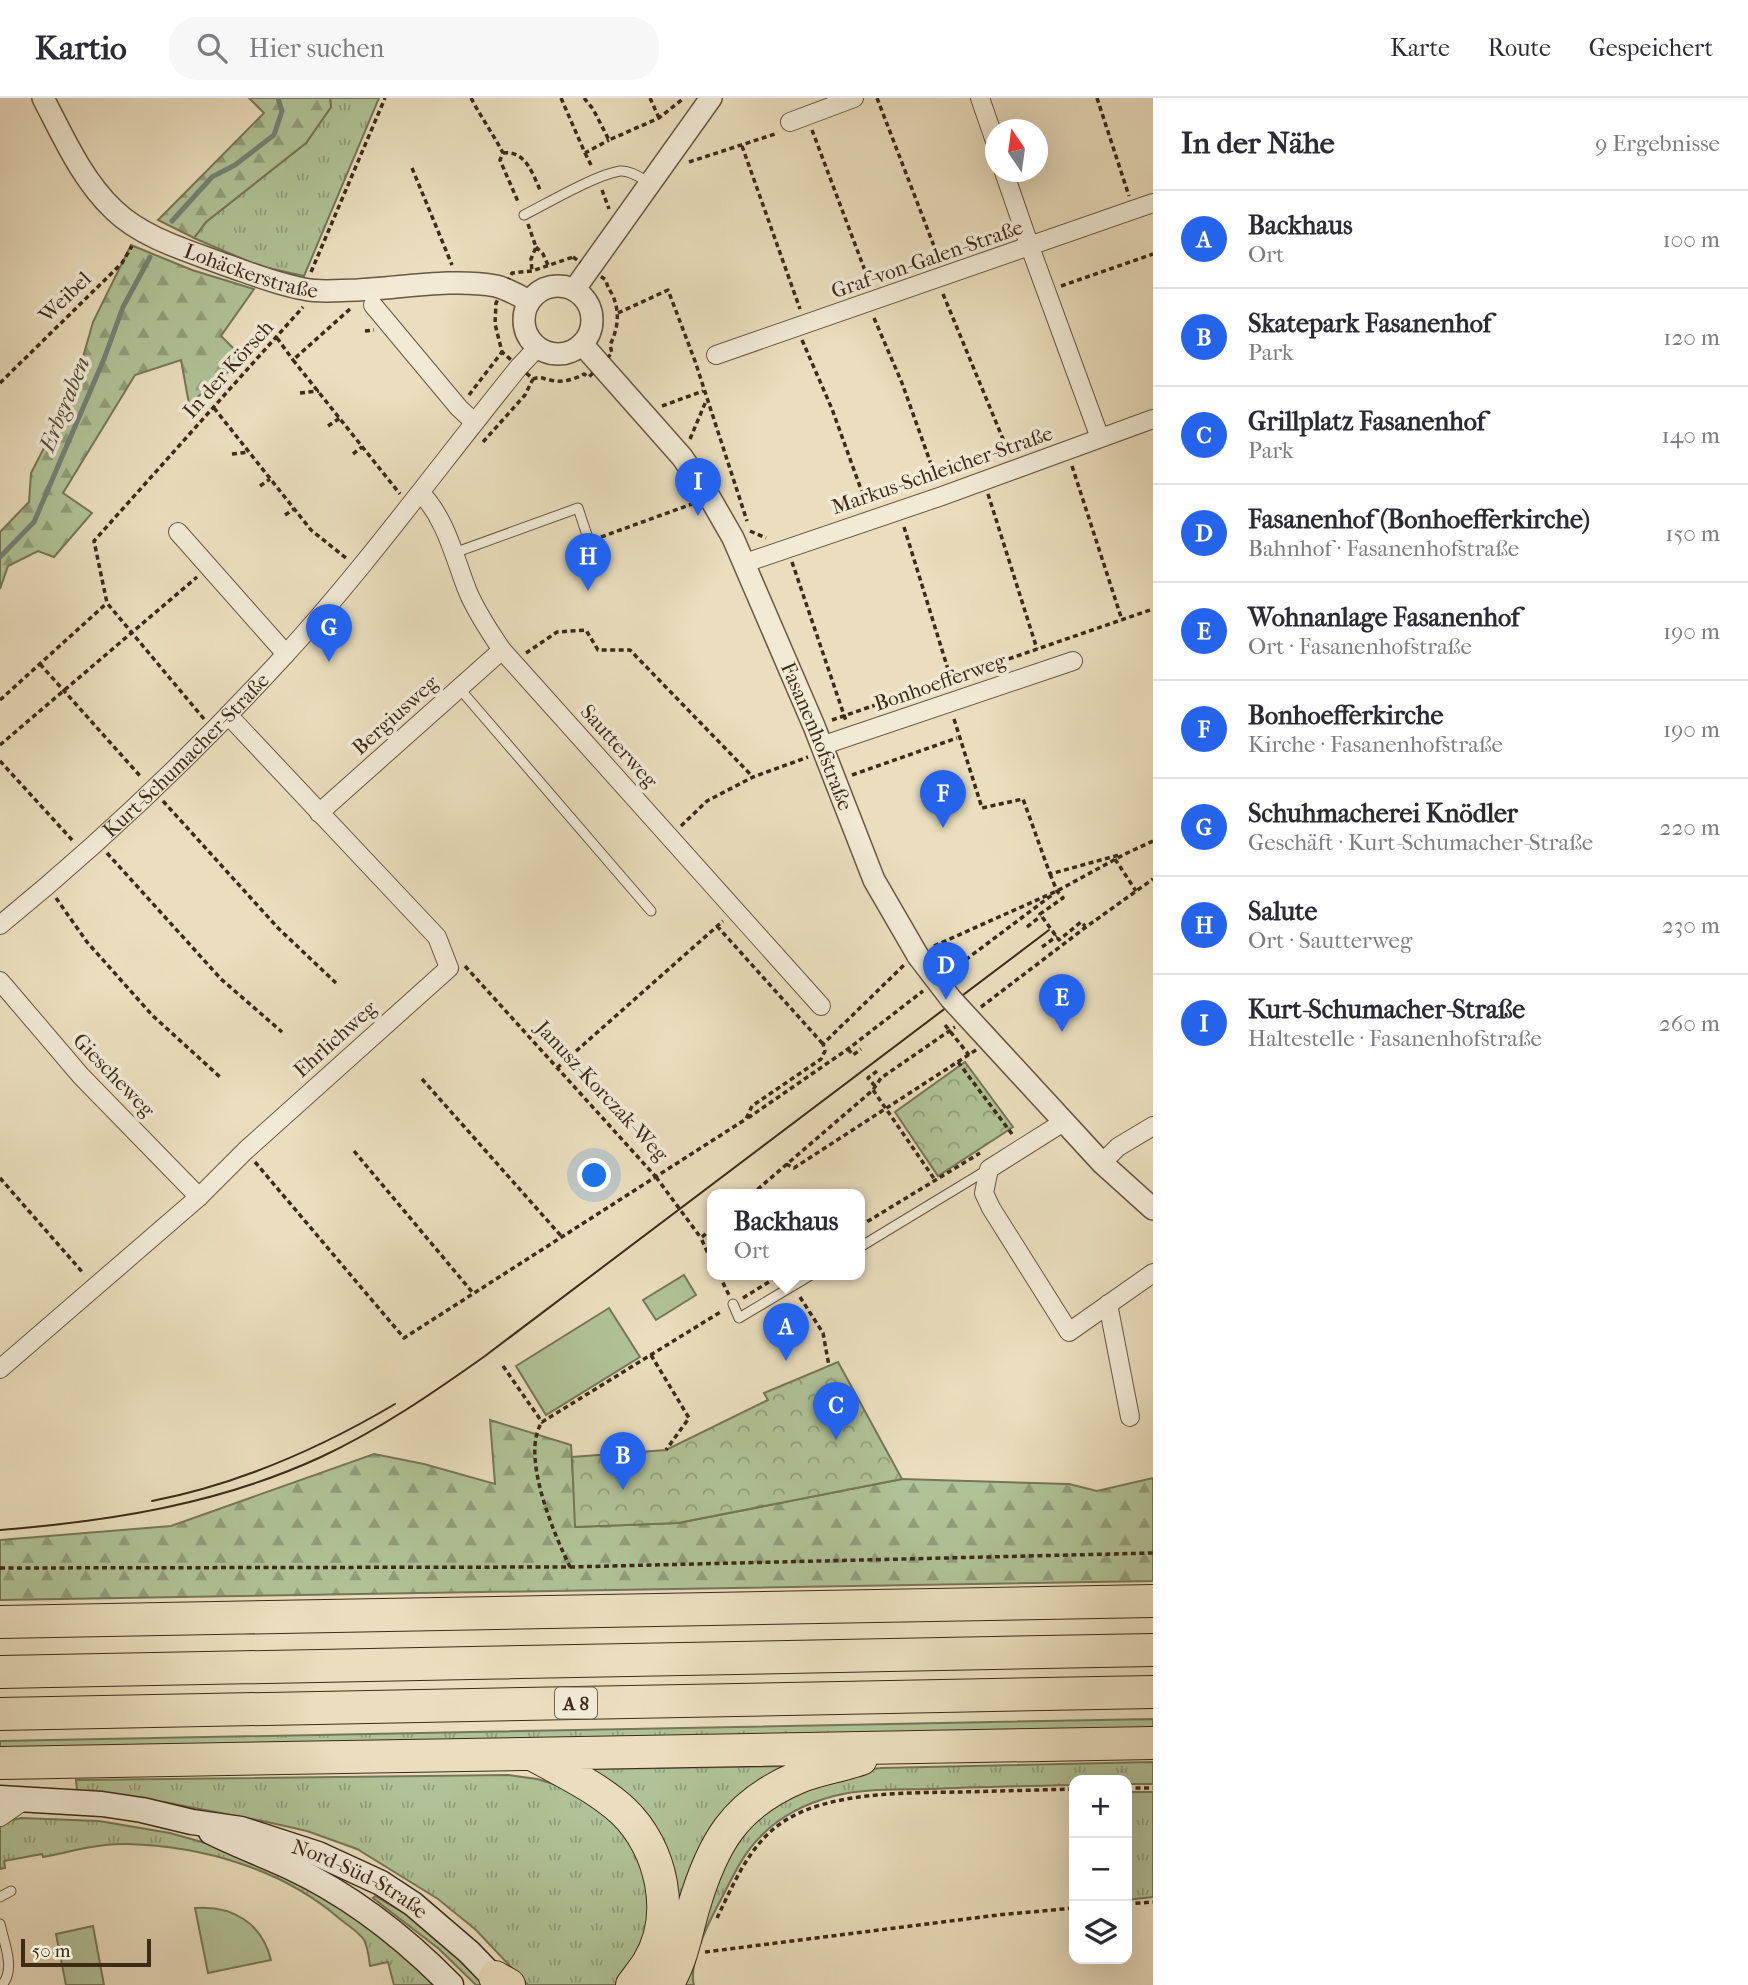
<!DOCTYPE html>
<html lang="de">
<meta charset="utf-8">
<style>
:root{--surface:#fff;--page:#f7f7f7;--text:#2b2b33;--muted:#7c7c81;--line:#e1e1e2;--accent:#2563eb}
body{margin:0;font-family:"IM FELL French Canon",serif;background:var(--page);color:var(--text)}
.controls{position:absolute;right:21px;bottom:21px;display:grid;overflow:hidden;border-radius:14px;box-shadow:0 7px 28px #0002}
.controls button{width:63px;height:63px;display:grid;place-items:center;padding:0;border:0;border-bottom:2px solid var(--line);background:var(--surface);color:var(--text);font:35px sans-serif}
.compass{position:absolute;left:985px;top:21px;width:63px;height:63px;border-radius:50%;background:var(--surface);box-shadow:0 7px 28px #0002;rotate:347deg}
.scale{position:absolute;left:21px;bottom:18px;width:130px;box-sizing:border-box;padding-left:7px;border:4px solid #3d2a17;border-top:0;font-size:19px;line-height:24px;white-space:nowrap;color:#3d2a17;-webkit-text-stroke:5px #f1ead5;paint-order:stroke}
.you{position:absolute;left:595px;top:1078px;width:24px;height:24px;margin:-18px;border:5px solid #fff;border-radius:50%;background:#1a73e8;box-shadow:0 0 0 10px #1a73e833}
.badge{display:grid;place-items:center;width:46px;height:46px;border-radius:50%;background:var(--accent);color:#fff;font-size:23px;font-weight:700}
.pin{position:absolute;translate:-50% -58px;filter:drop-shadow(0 2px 4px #0008)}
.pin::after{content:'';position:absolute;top:37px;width:24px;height:21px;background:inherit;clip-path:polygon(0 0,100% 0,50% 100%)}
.popup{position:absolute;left:707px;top:1091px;width:158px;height:91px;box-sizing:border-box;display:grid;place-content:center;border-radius:14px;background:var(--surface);filter:drop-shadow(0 2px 5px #0005);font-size:23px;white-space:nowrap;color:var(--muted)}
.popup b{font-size:26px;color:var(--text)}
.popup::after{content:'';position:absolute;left:50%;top:100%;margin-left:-14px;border:14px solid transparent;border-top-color:var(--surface)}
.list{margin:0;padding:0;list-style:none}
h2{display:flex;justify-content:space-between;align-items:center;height:91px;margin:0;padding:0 28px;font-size:30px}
h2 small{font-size:23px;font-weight:400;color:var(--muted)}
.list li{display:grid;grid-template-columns:46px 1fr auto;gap:21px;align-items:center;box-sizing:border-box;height:98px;padding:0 28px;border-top:2px solid var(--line)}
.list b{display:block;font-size:26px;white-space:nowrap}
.list p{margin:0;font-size:23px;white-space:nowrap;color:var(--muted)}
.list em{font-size:23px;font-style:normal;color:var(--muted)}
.icon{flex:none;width:38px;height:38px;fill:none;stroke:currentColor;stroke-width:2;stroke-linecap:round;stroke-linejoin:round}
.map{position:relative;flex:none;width:1153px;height:1887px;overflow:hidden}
header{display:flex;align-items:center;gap:42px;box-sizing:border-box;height:98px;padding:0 35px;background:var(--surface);border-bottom:2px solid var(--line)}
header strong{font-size:33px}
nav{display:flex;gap:38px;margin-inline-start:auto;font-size:24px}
.search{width:490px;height:63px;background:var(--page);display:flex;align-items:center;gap:18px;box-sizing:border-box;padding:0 24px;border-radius:28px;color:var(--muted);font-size:26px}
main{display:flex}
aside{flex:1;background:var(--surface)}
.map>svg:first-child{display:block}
.grass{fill:url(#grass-tufts);stroke:#767657;stroke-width:2}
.forest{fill:url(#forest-firs);stroke:#767657;stroke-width:2}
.park{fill:url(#park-crowns);stroke:#767657;stroke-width:2}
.garden{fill:#b0c297;stroke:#767657;stroke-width:2}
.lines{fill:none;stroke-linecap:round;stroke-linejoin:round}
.stream{stroke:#748276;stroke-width:5}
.service-casing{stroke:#685741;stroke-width:11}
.minor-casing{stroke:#685741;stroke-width:20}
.tertiary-casing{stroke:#685741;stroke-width:24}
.secondary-casing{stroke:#3d2a17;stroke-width:27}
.motorway-casing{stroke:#3d2a17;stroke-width:34}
.path{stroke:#3d2a17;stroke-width:3.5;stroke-dasharray:5 3.5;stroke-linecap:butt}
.service{stroke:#f1ead5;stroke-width:9}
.minor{stroke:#f1ead5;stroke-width:18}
.tertiary{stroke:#f1ead5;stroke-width:21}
.secondary{stroke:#f1ead5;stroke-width:24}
.motorway{stroke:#eadebe;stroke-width:32}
.tram{stroke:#3d2a17;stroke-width:2}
.tertiary-bridge-casing{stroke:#685741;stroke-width:24;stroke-linecap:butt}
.path-bridge{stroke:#3d2a17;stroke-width:3.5;stroke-dasharray:5 3.5;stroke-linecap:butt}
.tertiary-bridge{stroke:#f1ead5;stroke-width:21}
.labels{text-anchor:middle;stroke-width:7;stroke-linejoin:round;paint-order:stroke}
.shield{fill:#f1ead5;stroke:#736450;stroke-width:2}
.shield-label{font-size:19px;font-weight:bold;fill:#3d2a17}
.street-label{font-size:21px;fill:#3d2a17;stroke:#f1ead5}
.water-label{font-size:23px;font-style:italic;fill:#544e3f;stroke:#f1ead5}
</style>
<header>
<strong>Kartio</strong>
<div class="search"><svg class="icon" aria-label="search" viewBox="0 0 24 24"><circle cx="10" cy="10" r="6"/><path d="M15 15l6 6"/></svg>Hier suchen</div>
<nav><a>Karte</a><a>Route</a><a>Gespeichert</a></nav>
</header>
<main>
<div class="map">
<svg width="1153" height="1887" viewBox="0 0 1153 1887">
<defs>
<pattern id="grass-tufts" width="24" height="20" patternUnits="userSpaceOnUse" patternTransform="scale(1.75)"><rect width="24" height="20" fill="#b0c297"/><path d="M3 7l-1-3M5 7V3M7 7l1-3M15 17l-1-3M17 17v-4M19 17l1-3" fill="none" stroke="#909e7a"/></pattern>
<pattern id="forest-firs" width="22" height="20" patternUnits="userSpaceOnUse" patternTransform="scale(1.75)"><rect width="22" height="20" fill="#b0c297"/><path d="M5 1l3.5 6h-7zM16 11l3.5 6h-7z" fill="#909e7a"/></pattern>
<pattern id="park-crowns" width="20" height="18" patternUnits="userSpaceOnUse" patternTransform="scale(1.75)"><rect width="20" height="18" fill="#b0c297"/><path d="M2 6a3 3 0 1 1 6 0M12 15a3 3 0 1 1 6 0" fill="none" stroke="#909e7a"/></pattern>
</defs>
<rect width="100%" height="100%" fill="#eadebe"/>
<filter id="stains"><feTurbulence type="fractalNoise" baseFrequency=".00286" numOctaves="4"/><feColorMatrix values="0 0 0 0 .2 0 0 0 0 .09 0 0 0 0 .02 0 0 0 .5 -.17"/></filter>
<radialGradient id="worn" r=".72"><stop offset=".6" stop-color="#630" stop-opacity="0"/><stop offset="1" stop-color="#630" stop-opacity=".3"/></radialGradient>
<path class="grass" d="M330,0h49l-75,178 -45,-10 -65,-28 12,-16 100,-79 25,-36z
M1153,1621v13l-1153,21v-12z
M1153,1664v22h-26v-4h-53v5c-48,1 -96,2 -144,4 -31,1 -66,-1 -96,7 -27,7 -54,20 -74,41 -19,19 -29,44 -42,68 -10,19 -30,58 -24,80h-14l34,-117 40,-56 86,-39 41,-5z
M796,1668l-29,14 -99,180 5,-59 -80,-130 1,-2z
M508,1677l29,4 26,8 51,32 32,51 6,52 -24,52 -13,11h-87l-52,-55 -38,-31 -81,-50 -50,-18 -40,-9 -104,-20 -86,-12 -1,-10z
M1127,1694h26v105l-26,3z
M21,1720l78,3 71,12 53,15 115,53 74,60 22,24h-40l-6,-23 -18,4c-1,-7 -2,-19 -6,-26 -5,-8 -17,-15 -24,-21 -58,-50 -137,-73 -213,-75 -28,-1 -57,8 -84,13l-1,-3 -38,7 1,7 -5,1v-44l4,-3z
M375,1798l41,24 73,65h-13l-37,-36 -66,-51z"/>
<path class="forest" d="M249,0h81l1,9 -25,36 -100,79 -12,16 -36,-18 106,-107z
M131,147l61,25 62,19 -33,47 23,23 -55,45 -8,-44 -46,15 -72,118 29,20 -38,44 -16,-6 -30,15 -8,23v-57l29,-30 2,-29 42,-81 20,-70z
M490,1322l81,25 5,82 102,-4 224,-44 167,5 28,7 56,-13v103l-1153,19v-60l171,-14 203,-72 50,10 71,20z"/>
<path class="park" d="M965,964l48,65 -75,49 -43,-64z
M838,1264l64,117 -224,44 -103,4 -3,-70 94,-7 102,-50 -4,-7z"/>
<path class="garden" d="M684,1177l12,20 -40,25 -13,-20z
M609,1210l31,49 -94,58 -30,-49z
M195,1810c37,-3 67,15 76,52l-63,13z
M93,1828l11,59h-38l-10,-51z"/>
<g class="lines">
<path class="stream" d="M172,123l40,-44 23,-12 39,-30 8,-24 -4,-13
M0,459l34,-35 70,-163 19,-52 27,-50"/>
<g class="service-casing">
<path id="service" d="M524,117c24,-12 71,-40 96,-44 10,-1 21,7 30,12
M454,455l124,-45 11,33
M459,590l192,223
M860,1149l127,-77
M733,1206l6,14 72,-43
M0,1799l11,-6
M0,1826c4,19 16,45 2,61"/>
</g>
<g class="minor-casing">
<g id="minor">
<path d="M980,0l16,46"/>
<path d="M790,24l64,-24"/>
<path d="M1004,74l26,75 70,191"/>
<path d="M373,207l86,103 15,14"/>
<path d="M716,257l437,-152"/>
<path d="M421,395c26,28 33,64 47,99 9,21 21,39 34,58l319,356"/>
<path d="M178,434l108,122"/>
<path d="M745,465l197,-67 211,-77"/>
<path d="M821,648l252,-85"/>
<path d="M319,715l183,-163"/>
<path id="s1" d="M0,827c102,-83 196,-173 285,-270 83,-91 156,-192 234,-288l19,-20"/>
<path d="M0,883l81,95 118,121"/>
<path d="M1062,1025l-73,46 -5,24 7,15 78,124 84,-59"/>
<path d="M1102,1065l16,-16 35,-21"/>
<path d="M1108,1206l22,113"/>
<path d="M0,1271l199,-172 46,-46 204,-183 -12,-31 -209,-222"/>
<path d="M0,1719l26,-18"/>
</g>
</g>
<g class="tertiary-casing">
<g id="tertiary">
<path id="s2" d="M43,0c20,38 39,82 71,112 29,28 72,40 109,54 27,9 53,20 81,25 17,4 37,1 53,1 44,-2 96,-12 139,-4 12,3 23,10 33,15"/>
<circle cx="558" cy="222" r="34"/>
<path d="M574,192l137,-192"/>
<path id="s3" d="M582,246l100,113 28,41 23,40 81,188 60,154 44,76"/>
<path d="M986,939l116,126 51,46"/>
</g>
</g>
<g class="secondary-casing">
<g id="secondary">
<path id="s4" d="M0,1700l102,6 40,6 50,12 49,7 77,25 63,29 32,21 56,48 32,33"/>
<path d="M211,1734c26,13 53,23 79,35 62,29 114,70 161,118"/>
</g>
</g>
<g class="motorway-casing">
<path id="motorway" d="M0,1524l1153,-21
M0,1574l1153,-22
M0,1616l1153,-22
M532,1656c30,17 65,33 91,57 39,37 54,105 25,152 -5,8 -11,15 -16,22
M0,1665l1153,-20
M495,1879l14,8
M667,1887c15,-25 18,-48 26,-76 19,-65 41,-105 106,-132 20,-8 42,-11 62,-18"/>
</g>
<path class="path" d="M471,0c10,19 22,36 32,55l-3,7 19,44
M561,0l24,55 24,-13
M584,0l9,11 16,31 50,-22 25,-20
M650,0l9,20
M877,0l62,161
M1097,0l32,98
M812,32l58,154
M742,48l58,163
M503,55c23,-3 30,22 38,39
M585,55l7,14
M689,64l89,-29
M412,70l40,97
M602,92l7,19
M528,126l8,23 -5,12 1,12
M536,149l7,7 5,11
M573,159l33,23c1,7 4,10 7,16 7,17 5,33 -3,49l2,8 -23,24 -5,-3c-11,6 -22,9 -34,6 -7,-1 -9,-4 -17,-1l-31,-27 -7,-28 1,-21 16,-30 20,-2z
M311,174l74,-174
M1061,188l92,-32
M943,196l67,162
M350,211l-57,51 107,134
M618,215l50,-23 27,71 52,160
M874,220l28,65 35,98
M365,233l9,-1
M277,240l16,22
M802,242l30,69 35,97
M0,285l122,-120 10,-17
M300,295l19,-2
M469,297l33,-43
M662,308l41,-15
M214,310l97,122 35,28
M328,328l12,-8
M690,341l16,-38
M483,344l42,-47 8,-16
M232,356l17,-2
M353,356l9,-7
M1072,368l50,154
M260,388l10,-7
M988,396l49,155
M285,417l9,-6
M904,429l47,152
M750,433l16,7
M601,439l91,-33
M792,464l54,159
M526,555l31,-21 29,-2 12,20h32l123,127
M40,566l101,113
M0,602l107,-97
M204,621l-97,-116 -13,-62 209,-234
M954,621l28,89 41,-9 27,75 69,-19
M832,622l321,-111
M0,647l197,-168
M0,663l74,81
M852,677l105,-37
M163,703l115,127 58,55
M681,728l26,-25 46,-24 55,-20
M107,755l114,126 61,53
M1115,761l21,32
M1050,776l7,17 6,7 -23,16 19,26 22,-18 4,4
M56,800l31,44 65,73 68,62
M717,828l106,118
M1027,829l14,-11
M934,848l123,-55 68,-37 28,-13
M1042,849l15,-11
M465,868l191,211
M952,872l100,-75
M981,909l105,-80 67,-48
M945,927l24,30
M848,951l5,6 8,-6
M958,964l54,72
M557,970l166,-147
M422,981l140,158
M875,988l-7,-8 9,-7
M873,992l62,90
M748,1020l100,-69 75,-58
M354,1053l119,142
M255,1064l149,176 342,-219 6,-13 69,-47 4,-8 -2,-7 81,-79
M786,1066l8,4 182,-118
M0,1080l84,96
M751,1097l122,-105 8,-12 74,-51
M860,1128l120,-73
M712,1130l-11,10 11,24
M719,1177l10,20
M800,1199l23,36 6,33
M743,1200l37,-23
M651,1257l38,63 -23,32
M503,1268l39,56 180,-111
M570,1469l583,-14
M0,1470l570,-1c-16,-33 -50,-112 -28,-145
M1127,1690h26
M1127,1806l26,-2
M717,1820c16,-33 33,-75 66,-96 46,-31 125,-29 178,-30 38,-1 76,-2 113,-3
M705,1854l293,-37 76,-7"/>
<use href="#service" class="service"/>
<use href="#minor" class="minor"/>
<use href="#tertiary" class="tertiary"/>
<use href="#secondary" class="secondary"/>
<use href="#motorway" class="motorway"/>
<path class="tram" d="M152,1403c87,-17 167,-52 243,-97
M0,1432c112,-9 219,-26 321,-73 58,-27 112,-64 164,-101l564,-426"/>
<g class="tertiary-bridge-casing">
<path id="tertiary-bridge" d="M918,858l33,43 35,38"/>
</g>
<path class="path-bridge" d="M656,1079l45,61"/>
<use href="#tertiary-bridge" class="tertiary-bridge"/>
</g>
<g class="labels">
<rect class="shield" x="555" y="1589.5" width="42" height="31" rx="5"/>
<g class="shield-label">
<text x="576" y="1612">A 8</text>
</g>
<g class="street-label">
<text transform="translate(927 161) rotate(-19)" y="7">Graf-von-Galen-Straße</text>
<text dy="7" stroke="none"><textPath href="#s2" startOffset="285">Lohäckerstraße</textPath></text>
<text transform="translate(65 199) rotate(-44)" y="7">Weibel</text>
<text transform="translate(228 271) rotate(-48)" y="7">In der Körsch</text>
<text transform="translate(942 372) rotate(-19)" y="7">Markus-Schleicher-Straße</text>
<text transform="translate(940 584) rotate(-19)" y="7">Bonhoefferweg</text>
<text transform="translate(395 617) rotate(-42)" y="7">Bergiusweg</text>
<text dy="7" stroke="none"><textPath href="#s3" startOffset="462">Fasanenhofstraße</textPath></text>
<text transform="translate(619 648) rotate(48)" y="7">Sautterweg</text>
<text dy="7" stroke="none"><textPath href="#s1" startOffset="252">Kurt-Schumacher-Straße</textPath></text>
<text transform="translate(335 941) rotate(-42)" y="7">Ehrlichweg</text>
<text transform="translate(114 977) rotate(46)" y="7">Giescheweg</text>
<text transform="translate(602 993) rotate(47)" y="7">Janusz-Korczak-Weg</text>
<text dy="7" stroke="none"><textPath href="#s4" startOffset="373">Nord-Süd-Straße</textPath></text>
</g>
<g class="water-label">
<text transform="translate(64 306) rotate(-68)" y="8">Erbgraben</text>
</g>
</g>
<rect width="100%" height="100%" filter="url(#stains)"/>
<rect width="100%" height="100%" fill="url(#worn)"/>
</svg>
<div class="controls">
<button>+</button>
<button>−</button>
<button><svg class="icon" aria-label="layers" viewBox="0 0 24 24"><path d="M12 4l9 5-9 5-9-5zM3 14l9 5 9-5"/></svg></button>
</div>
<svg class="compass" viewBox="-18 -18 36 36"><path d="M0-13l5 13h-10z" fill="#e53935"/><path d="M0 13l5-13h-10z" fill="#7c7c81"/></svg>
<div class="scale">50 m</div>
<div class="you"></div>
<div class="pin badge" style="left:786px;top:1263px">A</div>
<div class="popup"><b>Backhaus</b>Ort</div>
<div class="pin badge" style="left:623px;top:1392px">B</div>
<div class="pin badge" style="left:836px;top:1342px">C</div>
<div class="pin badge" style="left:946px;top:902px">D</div>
<div class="pin badge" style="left:1062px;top:934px">E</div>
<div class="pin badge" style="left:943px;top:730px">F</div>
<div class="pin badge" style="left:329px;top:564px">G</div>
<div class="pin badge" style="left:588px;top:493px">H</div>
<div class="pin badge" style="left:698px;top:418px">I</div>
</div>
<aside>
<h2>In der Nähe<small>9 Ergebnisse</small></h2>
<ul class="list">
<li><span class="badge">A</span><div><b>Backhaus</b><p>Ort</p></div><em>100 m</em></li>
<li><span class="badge">B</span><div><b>Skatepark Fasanenhof</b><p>Park</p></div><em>120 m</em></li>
<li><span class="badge">C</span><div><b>Grillplatz Fasanenhof</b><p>Park</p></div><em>140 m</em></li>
<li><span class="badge">D</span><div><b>Fasanenhof (Bonhoefferkirche)</b><p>Bahnhof · Fasanenhofstraße</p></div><em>150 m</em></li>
<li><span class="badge">E</span><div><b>Wohnanlage Fasanenhof</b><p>Ort · Fasanenhofstraße</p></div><em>190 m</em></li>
<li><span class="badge">F</span><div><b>Bonhoefferkirche</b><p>Kirche · Fasanenhofstraße</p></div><em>190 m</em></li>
<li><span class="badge">G</span><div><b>Schuhmacherei Knödler</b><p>Geschäft · Kurt-Schumacher-Straße</p></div><em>220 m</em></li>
<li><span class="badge">H</span><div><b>Salute</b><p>Ort · Sautterweg</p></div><em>230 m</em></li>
<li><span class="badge">I</span><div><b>Kurt-Schumacher-Straße</b><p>Haltestelle · Fasanenhofstraße</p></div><em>260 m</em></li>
</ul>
</aside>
</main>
